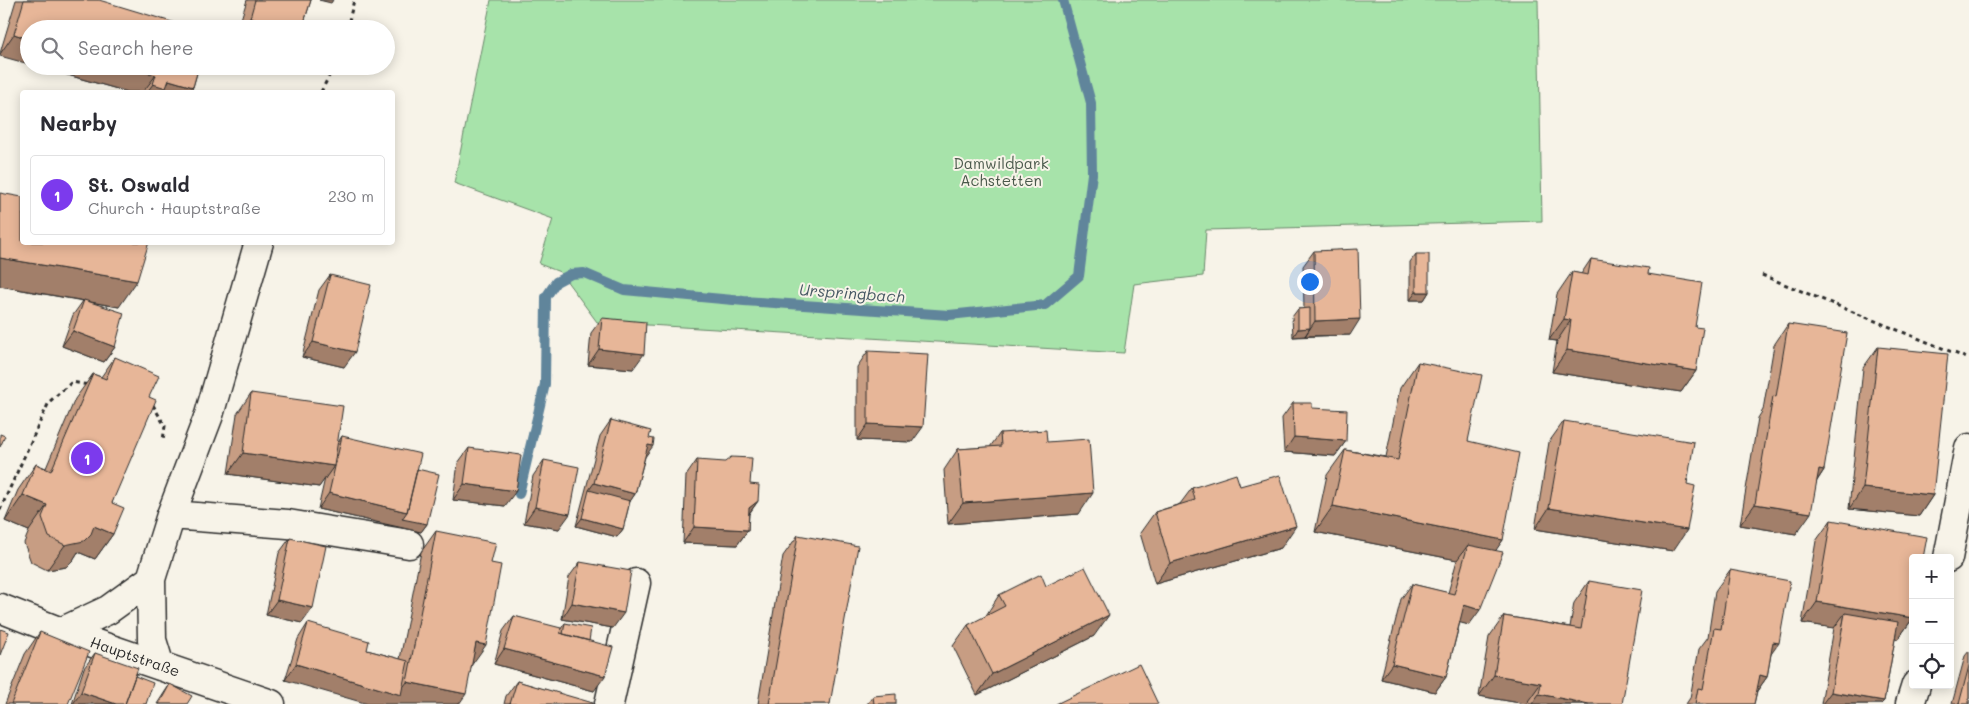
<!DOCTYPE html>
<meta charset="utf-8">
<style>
:root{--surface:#fff;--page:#f7f7f7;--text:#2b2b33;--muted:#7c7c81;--line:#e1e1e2;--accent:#7c3aed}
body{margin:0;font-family:Mali,sans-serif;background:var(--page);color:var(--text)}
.controls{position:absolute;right:15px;bottom:15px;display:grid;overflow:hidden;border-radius:5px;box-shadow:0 2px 12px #0003}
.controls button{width:45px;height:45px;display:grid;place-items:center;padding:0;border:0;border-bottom:1px solid var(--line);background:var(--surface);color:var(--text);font:25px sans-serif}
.you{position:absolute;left:1309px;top:281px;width:18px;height:18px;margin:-12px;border:4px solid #fff;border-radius:50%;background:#1a73e8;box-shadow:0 0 0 8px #1a73e833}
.badge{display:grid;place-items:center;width:32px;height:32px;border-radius:50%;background:var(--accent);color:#fff;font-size:16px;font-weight:700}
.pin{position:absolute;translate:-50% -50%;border:2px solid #fff;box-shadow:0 1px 5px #0006}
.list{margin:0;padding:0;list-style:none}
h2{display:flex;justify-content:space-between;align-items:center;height:65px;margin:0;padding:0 20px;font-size:21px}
h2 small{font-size:16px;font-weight:400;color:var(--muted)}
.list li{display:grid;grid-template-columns:32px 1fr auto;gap:15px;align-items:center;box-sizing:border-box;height:80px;margin:0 10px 10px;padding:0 10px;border:1px solid var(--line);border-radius:5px}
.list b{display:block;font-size:19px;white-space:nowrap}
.list p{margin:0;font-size:16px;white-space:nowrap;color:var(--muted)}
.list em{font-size:16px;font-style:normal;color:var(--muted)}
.icon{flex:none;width:28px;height:28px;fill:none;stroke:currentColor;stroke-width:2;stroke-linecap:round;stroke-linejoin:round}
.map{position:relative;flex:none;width:1969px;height:704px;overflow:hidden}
.search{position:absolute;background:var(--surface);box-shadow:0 2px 12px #0003;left:20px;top:20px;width:375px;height:55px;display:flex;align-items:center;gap:12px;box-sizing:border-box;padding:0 18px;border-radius:28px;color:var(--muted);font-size:19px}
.panel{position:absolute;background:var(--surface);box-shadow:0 2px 12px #0003;left:20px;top:90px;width:375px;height:155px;border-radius:5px}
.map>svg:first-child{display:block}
.green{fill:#a7e3aa;stroke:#69876a}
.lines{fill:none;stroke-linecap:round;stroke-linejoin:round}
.stream{stroke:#61859b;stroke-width:10}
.minor-casing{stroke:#2b2b2b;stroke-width:31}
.path{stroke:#2b2b2b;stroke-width:3;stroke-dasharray:4 4;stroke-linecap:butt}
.minor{stroke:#f7f3e8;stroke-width:28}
.wall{fill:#c79d83;stroke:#2b2b2b}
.shaded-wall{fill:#a27f6a;stroke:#2b2b2b}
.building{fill:#e7b698;stroke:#2b2b2b}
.labels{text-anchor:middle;stroke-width:4;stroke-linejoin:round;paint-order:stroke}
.park-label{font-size:15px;fill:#4a594b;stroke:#f7f3e8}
.street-label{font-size:15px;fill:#2b2b2b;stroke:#f7f3e8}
.water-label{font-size:16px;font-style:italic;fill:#465863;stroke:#f7f3e8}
</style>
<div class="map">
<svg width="1969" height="704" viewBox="0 0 1969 704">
<rect width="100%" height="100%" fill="#f7f3e8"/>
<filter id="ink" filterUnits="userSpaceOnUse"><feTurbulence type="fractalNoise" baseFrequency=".02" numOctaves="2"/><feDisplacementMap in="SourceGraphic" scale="10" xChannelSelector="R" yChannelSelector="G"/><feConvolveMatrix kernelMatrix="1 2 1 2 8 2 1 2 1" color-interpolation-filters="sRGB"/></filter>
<g filter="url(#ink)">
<path class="green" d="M491,0h1047l4,221 -336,9 -3,46 -69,8 -10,69 -527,-31 -37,-50 -21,-8 14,-45 -99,-36z"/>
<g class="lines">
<path class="stream" d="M519,494l26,-110 1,-87 10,-15 15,-8 13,-1 40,17 120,11 205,14 96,-10 34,-29 13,-102 -1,-71 -28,-103"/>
<g class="minor-casing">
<path id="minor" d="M171,515l117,9 121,20
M1948,558l21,-110
M151,579l1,61 8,26
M0,608l61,24 210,72
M61,632l47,-22 43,-31 20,-64 38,-100 50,-173
M609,704l27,-121
M1910,704l6,-19"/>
</g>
<path class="path" d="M347,29l7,-29
M321,92l13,-26
M1762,275l207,84
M153,405l12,21 -2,14
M0,510l49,-108 23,-20 17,3"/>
<use href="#minor" class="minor"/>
</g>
<path class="wall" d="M16,0h83l-99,56v-3z
M247,0h64l-9,29h-64z
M36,66h163l-6,21 -4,5h-61z
M0,193l119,114 -29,-5 25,45 -11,15 -42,-16 11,-31 10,-14 -83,-15z
M1314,251l36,84 -57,2 -1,-20 6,-8h6l-1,-43z
M1416,254l13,38 -5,8h-14v-38z
M1591,259l57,15 47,53 1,44 -15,21 -129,-20 5,-31 -8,-1 8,-46 15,-22 9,2z
M330,275l14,92 -42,-10 17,-67z
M602,318l31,51 -45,-4 3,-32z
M1788,324l36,146 -7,11 -21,53 -56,-9 18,-107 5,-8 11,-65z
M1878,347l55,148 -14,21 -70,-7 14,-141z
M868,351l44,91 -55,-2v-73z
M115,357l34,40 -37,106 1,31 -18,25 -17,-7 -5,8 -7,7 -19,3 -16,-8 -7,-19 5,-12 -24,-10 13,-31 18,-26 10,4 29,-69 18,-25 8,3z
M1418,362l50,79 35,99 -8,10 -26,75 -9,-3 -14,55 -11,15 -54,-13 20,-80 11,-15 36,9 9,-33 -142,-28 12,-57 18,-25 41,7 14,-69z
M251,393l86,51 5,-8 75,33 10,55 -6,8 -103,-23 7,-31 -6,9 -91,-13 9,-60z
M1293,403l19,5 34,33 -11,15 -51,-4 -2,-34z
M611,420l34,37 -10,37 -5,7 -7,28 -6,8 -41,-11 24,-90z
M1564,421l109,130 -138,-22 14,-87z
M1000,433l47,9 32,72 -131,10 -4,-54 14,-21 32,-2z
M469,448l36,58 -52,-6 5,-37z
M544,460l15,69 -35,-6 9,-47z
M697,460l53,24 8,17 -9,13 -1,16 -11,15 -54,-2 3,-67z
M1240,486l41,62 -126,36 -15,-51 15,-21 25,-8 12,-16z
M1831,520l82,98 -15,21h-3l-11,62 -3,3h-60l13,-76 -32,-5 14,-82z
M436,531l35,134 -12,39 -174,-24 13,-41 10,-16 59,27 33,9 21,-107z
M798,535l32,169h-72l25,-148z
M290,538l12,85 -36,-8 13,-62z
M580,562l33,66 -51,-9 7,-42z
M1730,570l41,84 -4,23 -10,14 -3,13h-68l4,-6 9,-49 9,-12 7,-46z
M1589,581l33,123h-96l-47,-8 10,-59 15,-21 66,11 4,-24z
M1046,586l48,50 -117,59 -24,-49 15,-21 17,-8 14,-22z
M514,616l46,14 5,-7 24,18 5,50 -100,-27 9,-33z
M40,632l28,72h-63l20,-50z
M1969,651v53h-17l13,-48z
M95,653l40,23 11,28h-74l12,-36z
M517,681l76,23h-89l2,-8z
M170,684l17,20h-30z
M873,696l23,8h-29z"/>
<path class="shaded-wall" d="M319,0h14l-2,3z
M250,18l37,11h-45z
M14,34l15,5v25l-29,-8v-2z
M36,66h89l31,9 -13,17h-15z
M169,80l24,7 -4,5h-42l6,-8z
M0,258l137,23 -18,26 -119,-21z
M1416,292h13l-5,8h-14z
M1360,319l-10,16 -45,1 10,-15z
M1564,319l7,1 -14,21 -8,-1z
M1310,328l-5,8 -12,1 5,-8z
M73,331l42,16 -11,15 -42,-16z
M313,342l42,10 -11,15 -42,-10z
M599,349l45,5 -11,15 -45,-4z
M1567,350l129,21 -15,21 -129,-20z
M868,424l55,3 -11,15 -55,-2z
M1294,437l52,4 -11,15 -51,-4z
M648,445l5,1 -11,15z
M243,453l91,13 -15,21 -91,-13z
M1819,469l5,1 -14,21z
M594,483l41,11 -10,15 -36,-19z
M464,484l52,7 -11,15 -52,-6z
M1863,488l70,7 -14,21 -70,-7z
M329,493l78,19 20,12 -6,8 -103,-23z
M1093,493l-14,21 -131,10 15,-21z
M23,495l24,10 -18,26 -24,-10z
M758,501l-11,15 2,-8z
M1755,504l56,9 -15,21 -56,-9z
M1333,506l170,34 -18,26 -17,-21 -11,15 -142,-28z
M535,507l35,7 -11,15 -35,-6z
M1549,508l138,22 -14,21 -138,-22z
M582,518l41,11 -6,8 -41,-11z
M94,526l19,8 -18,25 -17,-7 -5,8 -7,7 -19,3 18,-25z
M1296,526l-15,22 -126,36 15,-21z
M694,527l54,3 -11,15 -54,-2z
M277,600l36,8 -11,15 -36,-8z
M1817,602l96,16 -15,21 -56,-9 3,-17 -11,15 -32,-5z
M572,603l52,10 -11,15 -51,-9z
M1464,605l16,5 -11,15 -16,-4z
M1109,615l-15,21 -117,59 15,-21z
M1773,642l6,1 -15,21z
M476,643l10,2 -15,21z
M504,649l101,27 -11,15 -100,-27z
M296,664l102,30 9,-12 59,12 -7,10h-91l-83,-24z
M1392,664l54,13 -11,15 -54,-13z
M1494,675l47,8 -15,21 -47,-8z
M1760,675l7,2 -15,21z
M81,692l35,12h-43z
M1831,692l53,9 -3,3h-59z
M1539,694l50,10h-57z"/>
<path class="building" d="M24,0h75l96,29h-166v10l-15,-5z
M255,0h56l-9,29h-15l-37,-11z
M125,66h74l-6,21 -24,-7 -3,8 -13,-4 3,-9z
M0,193l22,4v45h127l-12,39 -137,-23z
M1358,249l2,70 -45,2 -1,-70z
M1416,254h13v38h-13z
M1591,259l58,9 -1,6 54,9 -7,44 8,1 -7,43 -129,-21 4,-30 -7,-1 8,-47 16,3z
M330,275l41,10 -16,67 -42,-10z
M84,300l40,13 -9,34 -42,-16z
M1310,308v20l-12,1v-20z
M602,318l44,4 -2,32 -45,-5z
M1788,324l59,9 -23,137 -5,-1 -8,44 -56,-9 18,-108 3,1z
M1878,347l70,7 -15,141 -70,-7z
M868,351l60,3 -5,73 -55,-3z
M115,357l44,19 -10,21 7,3 -44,103 12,5 -11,26 -19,-8 -3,8 -7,7 -19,4 -16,-8 -7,-20 5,-12 -24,-10 13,-31 15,7 42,-97 13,5z
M1418,362l64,13 -14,66 51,12 -16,87 -170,-34 12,-56 53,10z
M251,393l92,13 -9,60 -91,-13z
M1293,403h19v5l35,2 -1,31 -52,-4z
M611,420l40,11 -2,7 5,1 -1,7 -5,-1 -13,49 -41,-11z
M1564,421l130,21 -7,42 8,2 -8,44 -138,-22z
M1046,430l1,12 42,-3 4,54 -130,10 -5,-54 43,-3 -1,-13z
M0,434l5,2 -5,11z
M342,436l79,18 -14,58 -78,-19z
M469,448l52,7 -5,36 -52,-7z
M731,457l21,1 -2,26 9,1 -1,16 -9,7 -1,22 -54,-3 3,-67 28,2z
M544,460l35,7 -9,47 -35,-7z
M417,469l22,5 -12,50 -25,-5 5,-7z
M1236,474l4,12 40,-11 16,51 -126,37 -15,-51 40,-12 -3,-12z
M589,490l41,11 -7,28 -41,-11z
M1831,520l96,17 -4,21h-10v60l-96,-16z
M436,531l60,12 -5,20 10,2 -15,80 -10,-2 -10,51 -59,-12z
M798,535l60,11 -28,158h-61z
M290,538l36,8 -13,62 -36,-8z
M1468,545l35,7 -23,58 -16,-5 -18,72 -54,-13 20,-80 42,10z
M580,562l51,9 -7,42 -52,-10z
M1085,567l24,48 -117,59 -24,-49 37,-19 -6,-11 42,-21 5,12z
M1730,570l60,11 -11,62 -6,-1 -6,35 -7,-2 -6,29h-59l3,-16 5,1 11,-61 7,1z
M1589,581l53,9 -20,114h-33l-50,-10 2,-11 -47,-8 10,-59 77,13z
M1845,613l53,9 -14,79 -53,-9z
M514,616l47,12 -1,5 53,14 -8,29 -101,-27z
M308,623l61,18 -2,9 41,11 -7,34 -105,-31z
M565,623l26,5 -2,13 -26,-7z
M0,629l9,3 -9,23z
M40,632l49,20 -21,52h-57z
M95,653l43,15 -13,36h-9l-35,-12z
M1139,664l19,40h-102z
M1969,666v38h-10z
M135,676l18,7 -7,21h-21z
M517,681l76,22v1h-83z
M170,684l22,12 -5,8h-28z
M896,694v10h-22l-1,-8z"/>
</g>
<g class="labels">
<g class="park-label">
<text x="1001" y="169">Damwildpark<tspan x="1001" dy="17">Achstetten</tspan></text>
</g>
<g class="street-label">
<text transform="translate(135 657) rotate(19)" y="5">Hauptstraße</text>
</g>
<g class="water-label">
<text transform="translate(852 293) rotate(4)" y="6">Urspringbach</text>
</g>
</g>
</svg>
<div class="controls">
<button>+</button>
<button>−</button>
<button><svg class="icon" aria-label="locate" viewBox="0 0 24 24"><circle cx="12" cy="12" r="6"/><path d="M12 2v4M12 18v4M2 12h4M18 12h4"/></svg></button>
</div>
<div class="you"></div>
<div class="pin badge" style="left:87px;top:458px">1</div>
<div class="search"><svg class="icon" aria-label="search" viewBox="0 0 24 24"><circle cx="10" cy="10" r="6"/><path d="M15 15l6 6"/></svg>Search here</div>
<section class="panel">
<h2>Nearby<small></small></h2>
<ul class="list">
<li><span class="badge">1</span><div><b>St. Oswald</b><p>Church · Hauptstraße</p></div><em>230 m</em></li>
</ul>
</section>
</div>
